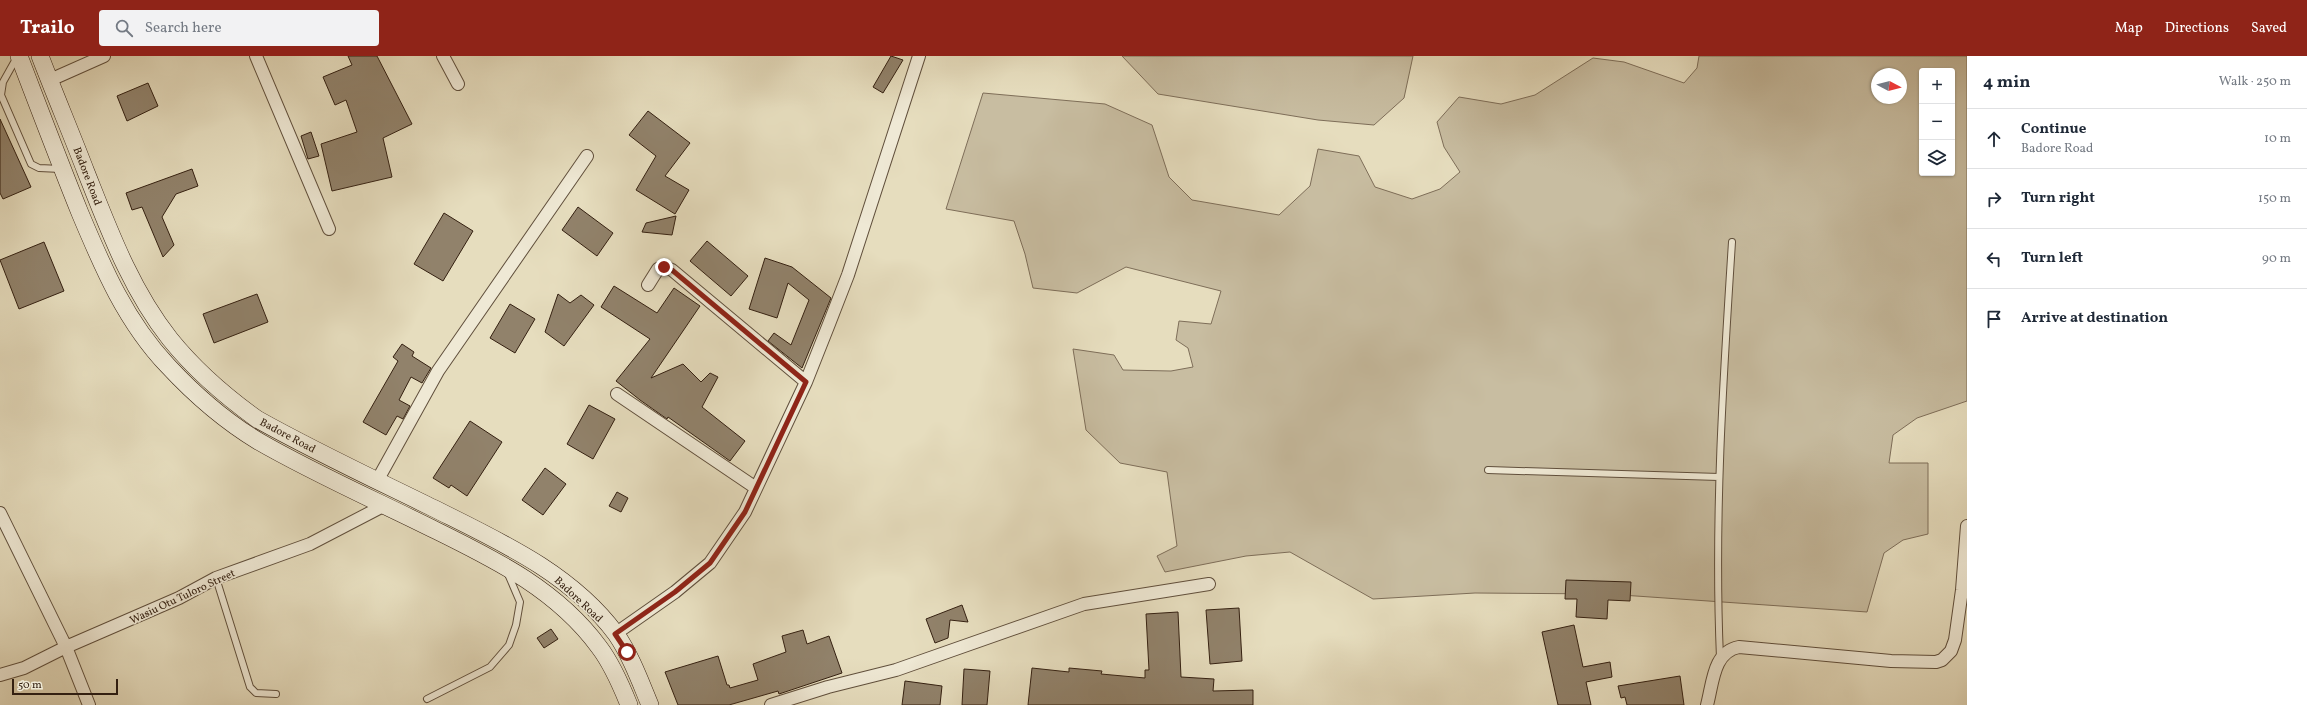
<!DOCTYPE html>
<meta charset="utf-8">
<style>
:root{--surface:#fff;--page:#f2f2f3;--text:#1f2937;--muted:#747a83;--line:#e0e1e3;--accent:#8f2418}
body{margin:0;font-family:Vollkorn,serif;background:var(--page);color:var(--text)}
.controls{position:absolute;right:12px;top:12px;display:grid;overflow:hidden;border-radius:4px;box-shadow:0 1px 3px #0004}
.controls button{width:36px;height:36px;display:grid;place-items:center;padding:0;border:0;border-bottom:1px solid var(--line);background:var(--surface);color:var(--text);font:20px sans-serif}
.compass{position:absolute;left:1871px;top:12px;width:36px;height:36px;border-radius:50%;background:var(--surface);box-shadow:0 1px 3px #0004;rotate:97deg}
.scale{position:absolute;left:12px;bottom:10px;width:106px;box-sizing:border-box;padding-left:4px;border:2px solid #342011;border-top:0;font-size:11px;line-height:14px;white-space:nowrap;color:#342011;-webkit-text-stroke:3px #efe9d5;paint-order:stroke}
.stop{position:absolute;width:12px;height:12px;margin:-9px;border:3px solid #8f2418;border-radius:50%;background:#fff}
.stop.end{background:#8f2418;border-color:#fff;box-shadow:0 1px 4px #0008}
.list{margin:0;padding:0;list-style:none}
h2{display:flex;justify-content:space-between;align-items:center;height:52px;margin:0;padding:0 16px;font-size:17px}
h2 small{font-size:13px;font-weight:400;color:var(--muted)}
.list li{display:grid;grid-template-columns:26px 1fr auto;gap:12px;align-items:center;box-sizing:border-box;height:60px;padding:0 16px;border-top:1px solid var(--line)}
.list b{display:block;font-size:15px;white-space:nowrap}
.list p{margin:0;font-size:13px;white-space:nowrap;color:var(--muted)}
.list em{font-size:13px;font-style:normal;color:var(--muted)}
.icon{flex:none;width:22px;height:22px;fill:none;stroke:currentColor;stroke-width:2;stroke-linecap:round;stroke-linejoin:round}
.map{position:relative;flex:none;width:1967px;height:649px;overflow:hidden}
header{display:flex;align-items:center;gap:24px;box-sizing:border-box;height:56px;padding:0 20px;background:var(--accent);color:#fff}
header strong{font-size:19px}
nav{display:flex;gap:22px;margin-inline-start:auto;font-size:14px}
.search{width:280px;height:36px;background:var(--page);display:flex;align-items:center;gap:10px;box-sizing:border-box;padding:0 14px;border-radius:4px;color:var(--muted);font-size:15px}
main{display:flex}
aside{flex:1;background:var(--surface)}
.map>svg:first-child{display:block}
.green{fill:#c8bda1;stroke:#7e6e59;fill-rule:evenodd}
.building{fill:#91826b;stroke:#342011}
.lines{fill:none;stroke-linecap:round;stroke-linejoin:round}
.lane-casing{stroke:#604f3c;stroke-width:8}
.street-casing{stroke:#604f3c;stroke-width:14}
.secondary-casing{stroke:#342011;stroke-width:18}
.lane{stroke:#efe9d5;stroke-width:6}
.street{stroke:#efe9d5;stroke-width:12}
.secondary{stroke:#efe9d5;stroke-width:17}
.route{stroke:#8f2418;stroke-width:5}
.labels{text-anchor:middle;stroke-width:3.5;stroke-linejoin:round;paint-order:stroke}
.street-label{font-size:11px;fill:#342011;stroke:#efe9d5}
</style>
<header>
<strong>Trailo</strong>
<div class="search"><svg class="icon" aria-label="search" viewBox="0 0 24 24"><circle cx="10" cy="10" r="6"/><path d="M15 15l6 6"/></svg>Search here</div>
<nav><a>Map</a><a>Directions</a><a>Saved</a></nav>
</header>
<main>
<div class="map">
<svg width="1967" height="649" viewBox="0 0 1967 649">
<rect width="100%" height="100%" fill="#e6ddbe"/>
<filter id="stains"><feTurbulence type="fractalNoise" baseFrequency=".005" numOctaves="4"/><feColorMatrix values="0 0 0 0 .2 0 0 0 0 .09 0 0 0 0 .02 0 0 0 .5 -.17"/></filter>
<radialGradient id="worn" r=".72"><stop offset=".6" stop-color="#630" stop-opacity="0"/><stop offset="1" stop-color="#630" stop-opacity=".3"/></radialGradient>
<path class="green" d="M1122,0h291l-9,42 -30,27 -56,-5 -160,-26z
M1699,0h268v345l-50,17 -24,17 -4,28h39v71l-25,6 -19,13 -17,59 -260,-18 -132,-1 -102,6 -83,-47 -44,4 -81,16 -8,-16 20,-10 -10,-74 -47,-9 -34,-33 -13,-81 41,6 9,15 48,1 22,-4 -5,-19 -12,-8 3,-19 32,3 10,-33 -95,-24 -49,26 -44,-5 -8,-34 -11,-33 -68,-12 37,-116 122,11 47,21 17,52 23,23 87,15 31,-29 8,-37 41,7 16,31 37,12 28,-10 20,-17 -16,-25 -7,-25 22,-25 42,7 34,-9 58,-37 31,4 60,21 13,-15zM1922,15h30v102h-30zM1877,18h24v24h-24z"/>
<path class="building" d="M348,0h29l35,68 -29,14 9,39 -60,14 -11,-47 36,-12 -11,-32 -11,5 -12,-28 29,-12z
M891,0l12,4 -20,33 -10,-6z
M148,27l10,23 -31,15 -10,-25z
M648,55l42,32 -25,33 24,14 -14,24 -39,-24 20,-34 -27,-21z
M0,63l31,68 -28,12 -3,-6z
M311,76l8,24 -11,3 -7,-23z
M192,113l6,17 -22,8 -14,23 12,28 -11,12 -21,-50 -10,3 -6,-17z
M578,151l35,26 -16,23 -35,-26z
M444,157l29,18 -30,50 -29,-17z
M676,160l-4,19 -30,-3 4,-9z
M707,185l41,35 -17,20 -41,-35z
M44,186l20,49 -45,18 -19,-49z
M765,202l27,9 39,31 -29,70 -34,-27 6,-8 17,12 18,-45 -21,-17 -11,35 -28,-9z
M614,230l43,27 17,-25 26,18 -49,72 32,-14 18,18 9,-9 8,4 -16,30 43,34 -15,20 -62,-44 -1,2 -27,-19 -24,-19 34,-42 -49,-32z
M257,238l11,28 -54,21 -11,-29z
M558,238l12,9 11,-8 13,10 -30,41 -19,-14z
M510,248l25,15 -20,34 -25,-15z
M402,288l12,8 -2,4 19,12 -9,15 -11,-6 -12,23 11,6 -7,13 -6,-3 -11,19 -23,-13 35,-61 -5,-4z
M589,349l26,14 -22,40 -26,-15z
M470,365l32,21 -35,54 -16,-11 -2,3 -16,-10z
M545,412l21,16 -23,31 -21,-15z
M617,436l11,6 -7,14 -12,-6z
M1566,524l65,2 -1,19 -22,-1 -1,19 -31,-2 1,-18h-12z
M962,549l6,17 -18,-2 -2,18 -13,5 -9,-24z
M1239,552l3,53 -32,3 -4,-54z
M1178,556l3,65 33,2 -1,12 40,-1v15h-225l4,-37 37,4v-4l33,3 -1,3 44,4v-8h4l-3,-56z
M1574,569l9,42 27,-5 2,15 -26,5 5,23h-33l-16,-73z
M551,573l7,10 -14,9 -7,-10z
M803,574l4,14 22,-8 13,37 -63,21 -1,-3 -49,14h-51l-13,-33 53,-16 9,29h2l1,3 28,-8 -5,-16 33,-12 -4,-16z
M964,613l26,2 -3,34h-25z
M1680,620l4,29h-57l-2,-8 -4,1 -3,-12z
M905,625l37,5 -2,19h-38z"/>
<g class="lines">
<g class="lane-casing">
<path id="lane" d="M17,1l-14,25 -2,13 30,69 8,4 22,1
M1488,414l231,7
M216,522l34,109 6,6 20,1
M1720,602c-6,-139 3,-277 12,-416
M427,643l63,-32 19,-22 7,-20 4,-23 -12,-28"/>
</g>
<g class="street-casing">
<path id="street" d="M256,0l73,173
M443,0l15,28
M50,24l54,-24
M648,229l10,-16 6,-2 8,3 134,112
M617,338l139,94
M377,425l61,-110 149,-215
M0,457l66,134 23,58
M615,578l60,-42 35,-29 35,-51 61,-130 23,-58 19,-49 71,-219
M0,619l24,-7 42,-21 113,-49 37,-20 94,-34 75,-39
M771,649l57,-18 68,-17 188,-66 125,-20
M1707,649c6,-22 6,-53 32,-58l152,14 45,1 6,-2 9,-9 4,-11 7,-50 5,-64"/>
</g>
<g class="secondary-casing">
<path id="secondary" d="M19,0c20,52 40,105 61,157 23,55 46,109 88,153 26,28 57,55 90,75 57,33 119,60 179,90 61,30 121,60 162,116 13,17 22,38 30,58
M40,0c15,39 31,77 46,116 23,58 45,118 84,167 25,31 55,57 87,80 57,32 117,60 176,89 66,33 138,65 183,126 15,22 24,47 34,71"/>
</g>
<use href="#lane" class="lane"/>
<use href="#street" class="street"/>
<use href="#secondary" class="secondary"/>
</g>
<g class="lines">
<path class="route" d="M627,596l-12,-18 60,-42 35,-29 35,-51 61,-130 -134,-112 -8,-3"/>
</g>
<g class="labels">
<g class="street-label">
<text transform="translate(88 120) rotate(69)" y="4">Badore Road</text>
<text transform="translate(288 379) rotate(28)" y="4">Badore Road</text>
<text transform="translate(182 540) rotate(-25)" y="4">Wasiu Otu Tuloro Street</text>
<text transform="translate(579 543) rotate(43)" y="4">Badore Road</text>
</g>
</g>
<rect width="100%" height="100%" filter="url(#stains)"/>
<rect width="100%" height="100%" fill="url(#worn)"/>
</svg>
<div class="controls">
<button>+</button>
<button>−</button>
<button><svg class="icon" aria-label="layers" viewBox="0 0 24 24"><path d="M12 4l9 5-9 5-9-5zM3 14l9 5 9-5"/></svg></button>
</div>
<svg class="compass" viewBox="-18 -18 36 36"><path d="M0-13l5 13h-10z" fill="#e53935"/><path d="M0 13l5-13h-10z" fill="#747a83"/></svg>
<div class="scale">50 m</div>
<div class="stop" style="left:627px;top:596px"></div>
<div class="stop end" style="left:664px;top:211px"></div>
</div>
<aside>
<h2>4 min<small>Walk · 250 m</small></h2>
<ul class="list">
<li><svg class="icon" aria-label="ahead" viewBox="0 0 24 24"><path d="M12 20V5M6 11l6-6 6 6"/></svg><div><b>Continue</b><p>Badore Road</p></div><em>10 m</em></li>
<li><svg class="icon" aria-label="right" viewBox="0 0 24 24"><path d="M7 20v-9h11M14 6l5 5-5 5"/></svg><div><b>Turn right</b></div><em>150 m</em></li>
<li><svg class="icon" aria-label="left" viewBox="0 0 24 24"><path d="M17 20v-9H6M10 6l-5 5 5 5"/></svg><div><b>Turn left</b></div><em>90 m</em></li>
<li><svg class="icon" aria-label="arrive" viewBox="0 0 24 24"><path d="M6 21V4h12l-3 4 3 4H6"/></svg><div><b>Arrive at destination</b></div></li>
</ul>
</aside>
</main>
